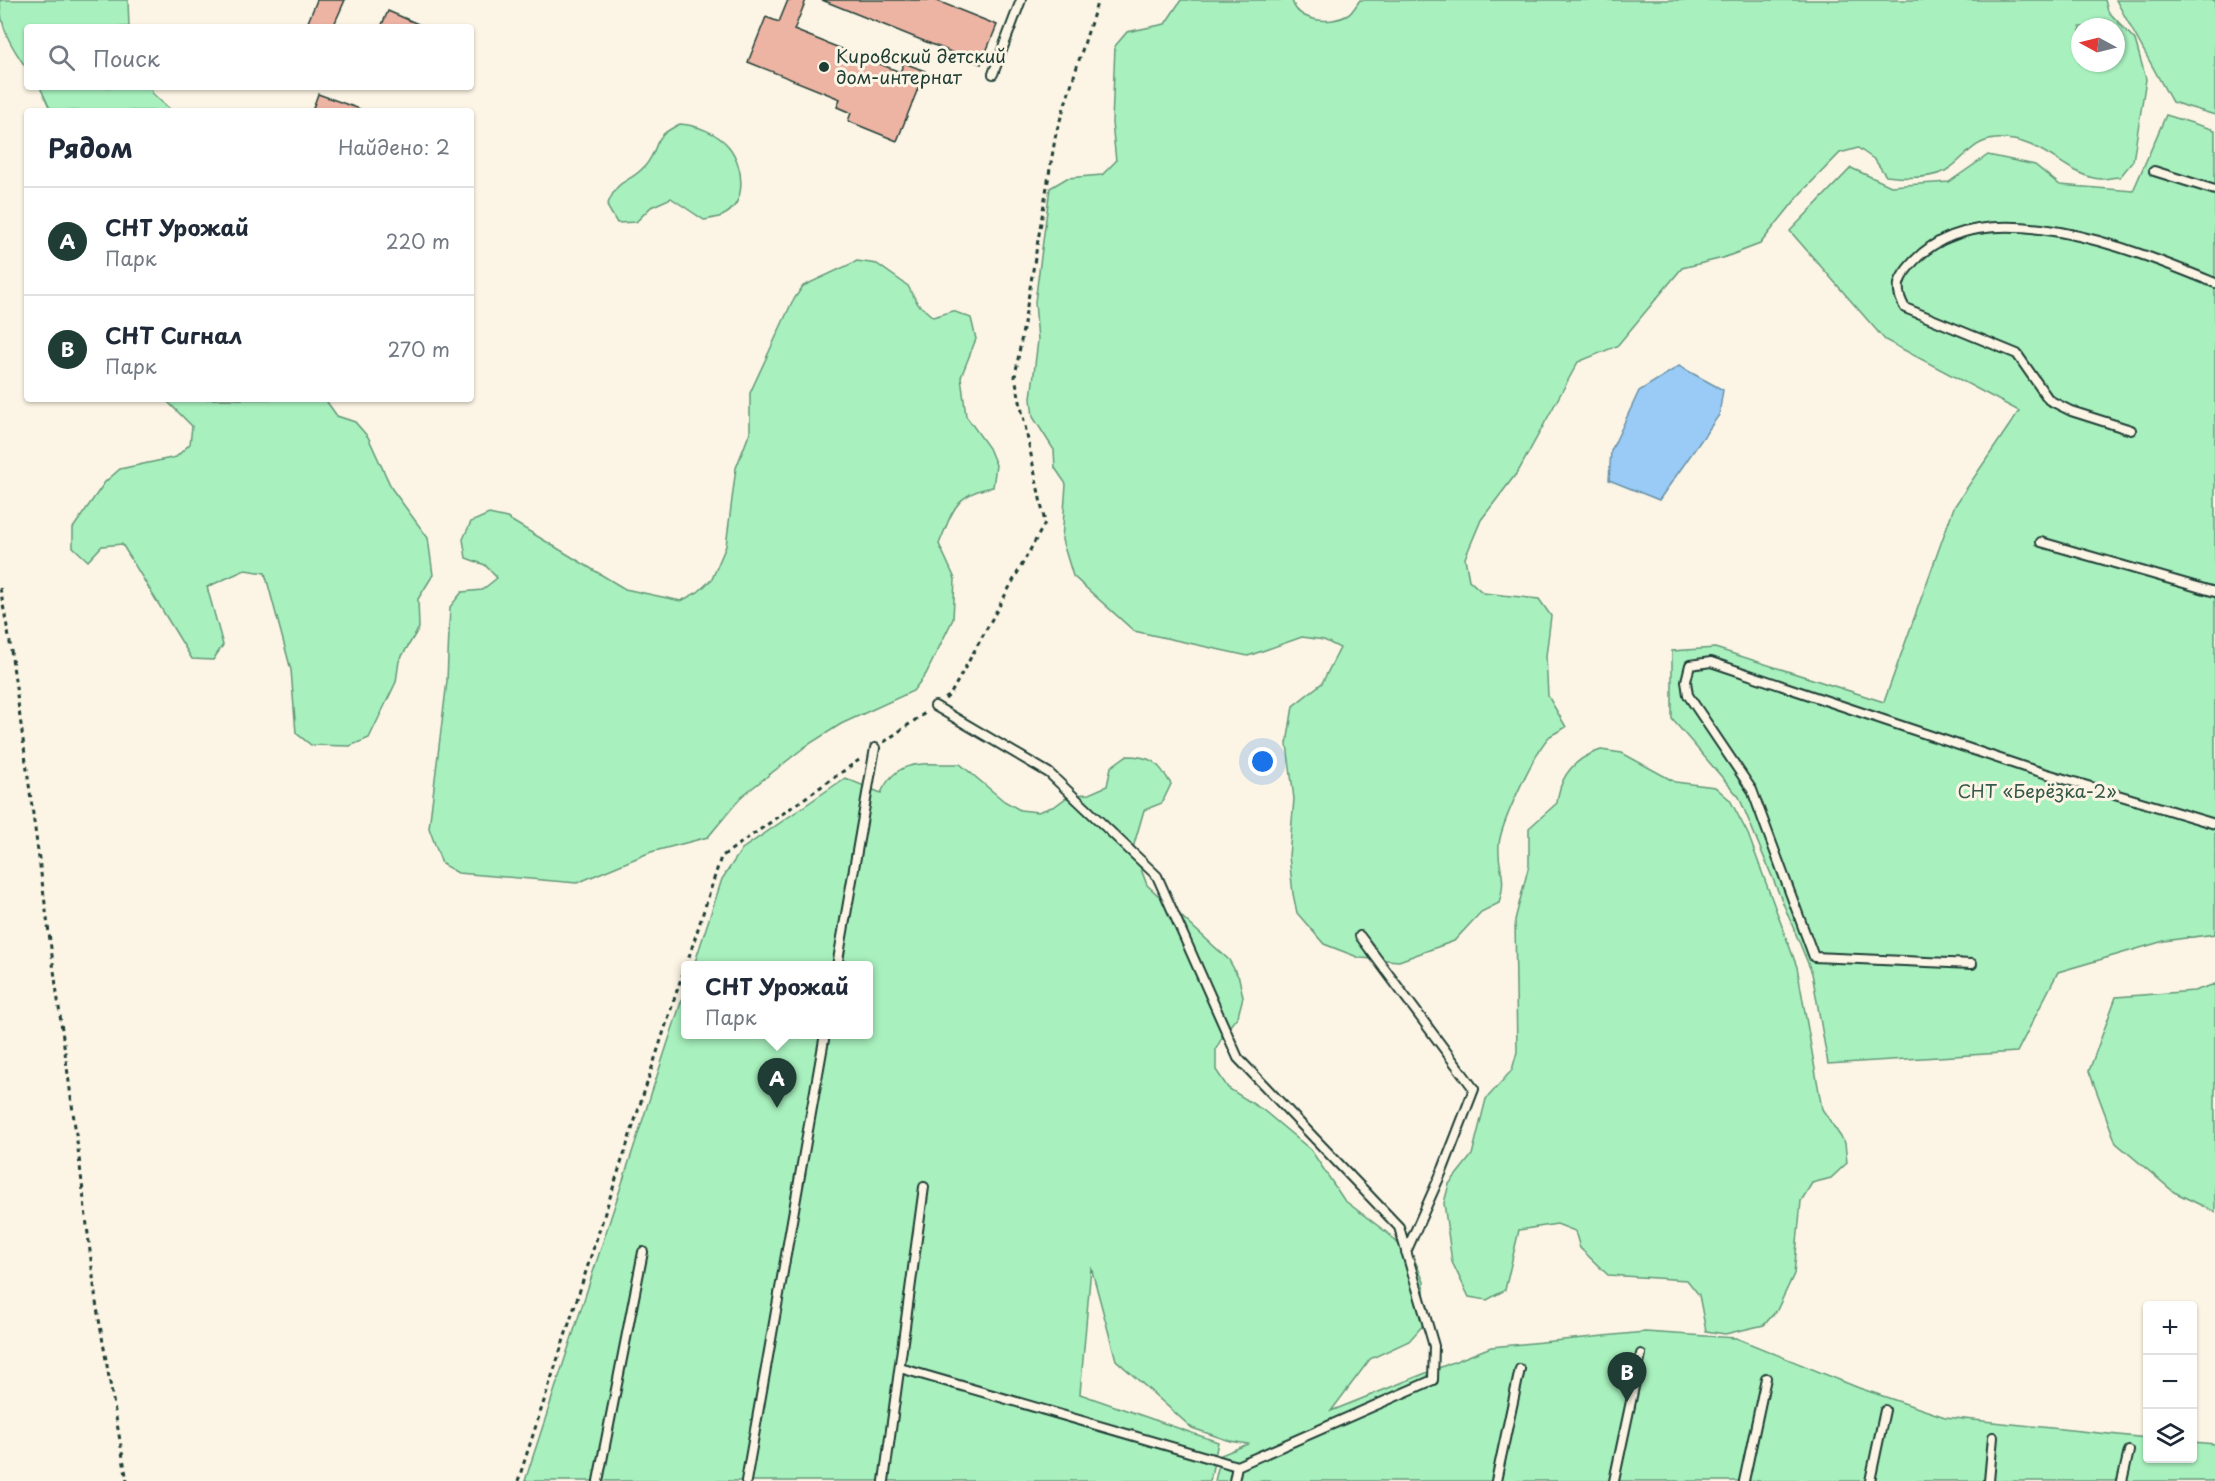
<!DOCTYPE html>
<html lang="ru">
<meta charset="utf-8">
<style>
:root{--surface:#fff;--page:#f6f6f7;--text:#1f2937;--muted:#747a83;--line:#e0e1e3;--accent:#1f3d34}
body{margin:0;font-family:"Playpen Sans",sans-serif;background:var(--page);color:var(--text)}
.controls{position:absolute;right:18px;bottom:18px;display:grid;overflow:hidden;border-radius:6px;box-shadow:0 2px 4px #0004}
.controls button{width:54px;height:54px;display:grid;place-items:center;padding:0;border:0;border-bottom:2px solid var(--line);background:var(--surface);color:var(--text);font:30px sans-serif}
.compass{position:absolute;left:2071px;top:18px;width:54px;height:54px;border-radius:50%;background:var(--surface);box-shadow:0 2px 4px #0004;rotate:277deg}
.you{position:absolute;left:1263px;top:762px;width:21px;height:21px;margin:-15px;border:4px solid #fff;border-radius:50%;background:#1a73e8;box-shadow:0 0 0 9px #1a73e833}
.badge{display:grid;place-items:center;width:39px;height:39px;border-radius:50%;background:var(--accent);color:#fff;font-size:20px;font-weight:700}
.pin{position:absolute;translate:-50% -50px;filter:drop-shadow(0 2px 3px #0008)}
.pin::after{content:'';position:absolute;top:32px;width:21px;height:18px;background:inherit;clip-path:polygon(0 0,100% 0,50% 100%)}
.popup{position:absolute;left:681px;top:961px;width:192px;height:78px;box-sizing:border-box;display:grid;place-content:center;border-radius:6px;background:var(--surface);filter:drop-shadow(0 2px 4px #0005);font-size:20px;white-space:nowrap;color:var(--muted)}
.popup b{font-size:22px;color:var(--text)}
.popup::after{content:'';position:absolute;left:50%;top:100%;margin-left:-12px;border:12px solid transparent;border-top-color:var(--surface)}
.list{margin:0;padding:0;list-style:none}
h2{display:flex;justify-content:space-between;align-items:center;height:78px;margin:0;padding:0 24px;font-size:26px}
h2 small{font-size:20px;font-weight:400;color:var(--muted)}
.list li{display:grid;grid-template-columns:39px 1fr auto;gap:18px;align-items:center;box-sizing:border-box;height:108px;padding:0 24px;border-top:2px solid var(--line)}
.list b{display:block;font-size:22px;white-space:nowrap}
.list p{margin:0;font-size:20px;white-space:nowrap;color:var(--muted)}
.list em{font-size:20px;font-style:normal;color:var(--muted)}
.icon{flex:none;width:33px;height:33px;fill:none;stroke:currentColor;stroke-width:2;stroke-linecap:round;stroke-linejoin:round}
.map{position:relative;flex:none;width:2215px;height:1481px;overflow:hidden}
.search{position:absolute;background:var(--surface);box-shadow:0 2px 4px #0004;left:24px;top:24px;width:450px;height:66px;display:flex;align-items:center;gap:15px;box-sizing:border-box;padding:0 21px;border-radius:6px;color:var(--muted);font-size:22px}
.panel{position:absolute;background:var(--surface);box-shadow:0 2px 4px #0004;left:24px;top:108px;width:450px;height:294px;border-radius:6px}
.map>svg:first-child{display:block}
.green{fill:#a8f1be;stroke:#649779;stroke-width:1.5;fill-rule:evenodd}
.water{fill:#9acbf6;stroke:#6992a8;stroke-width:1.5}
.building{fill:#edb4a4;stroke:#1f3d34;stroke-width:1.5}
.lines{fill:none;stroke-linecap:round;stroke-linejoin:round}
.lane-casing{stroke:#1f3d34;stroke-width:12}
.path{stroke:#1f3d34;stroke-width:3;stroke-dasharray:4.5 4.5;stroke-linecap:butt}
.lane{stroke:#fcf5e5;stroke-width:8}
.poi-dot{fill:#1f3d34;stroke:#fcf5e5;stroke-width:2}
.labels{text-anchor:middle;stroke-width:6;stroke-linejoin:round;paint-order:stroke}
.poi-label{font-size:18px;fill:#1f3d34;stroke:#fcf5e5;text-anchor:start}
.park-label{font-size:18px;fill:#345849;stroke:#fcf5e5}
</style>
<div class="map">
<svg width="2215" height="1481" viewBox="0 0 2215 1481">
<rect width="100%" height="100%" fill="#fcf5e5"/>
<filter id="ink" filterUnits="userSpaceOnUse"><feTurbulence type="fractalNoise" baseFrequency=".0167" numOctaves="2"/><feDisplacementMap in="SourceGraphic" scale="12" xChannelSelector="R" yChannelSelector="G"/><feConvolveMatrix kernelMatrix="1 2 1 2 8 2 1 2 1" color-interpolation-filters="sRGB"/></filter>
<g filter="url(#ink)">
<path class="green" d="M0,0h128l1,27h-102v42c-16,-23 -27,-40 -27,-69z
M1181,0h111c5,22 39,25 56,15 4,-2 9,-11 12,-15h745l3,11 27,29 11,39 -13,82 -13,16c-6,0 -13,2 -19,2 -35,-2 -58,-43 -106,-40 -24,2 -31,22 -50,32 -16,8 -42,7 -59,5l-11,-16 -17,-12 -18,5 -39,40 -41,51 -37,14 -41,10 -65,78 -39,16 -59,108 -38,50 -16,38 4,22 14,13 56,6 12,17 -5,40 2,40 18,31c-5,3 -11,6 -16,9 -14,13 -50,89 -51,109 -2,25 9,29 0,58l-18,9 -27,29 -55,20 -39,-3 -36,-14 -27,-31 -4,-19 -4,-38 5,-57 -7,-55 6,-38 29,-23 18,-35 -16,-8 -22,-3 -54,19 -114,-25 -61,-55 -11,-36 4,-56 -11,-16 -1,-18 -21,-33 -2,-19 7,-58 -3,-38 15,-114 17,-10 35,-3 14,-14 -4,-38 3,-77 12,-14 38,-8zM2080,27h36v36h-36z
M2116,0h99v115l-43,-13z
M40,87h110l3,7 19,17h-121z
M2166,115l49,15v804l-51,7 -106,31 -41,80 -189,12 -16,-91 -73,-176 -67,-78v-68l43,-3 169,54 70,-195 65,-96 -134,-71 -95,-109 61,-63 40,18 58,-4 39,-27 47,10 25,20 73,6z
M680,124c16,1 38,9 49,23 15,19 19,57 -7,69 -5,2 -13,3 -18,4l-33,-22 -20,9 -15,15 -19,1 -10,-17c13,-32 20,-20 38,-40 17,-21 4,-27 35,-42z
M857,261l20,3 31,22 10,18 15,13 20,-6 18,7 5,21 -15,38 5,39 23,32 7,17 -3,22c-39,7 -40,24 -54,57l16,35 -2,40 -27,55 -13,17 -72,33 -35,22 -64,50 -34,41 -57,15 -74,31 -119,-10 -16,-9 -13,-36 18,-147 3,-74 12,-15 20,-2 15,-12 -12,-13 -19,-7 -3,-19 8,-17 18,-8 18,4 118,71 56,12 17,-9 14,-13 14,-33 10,-78 14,-36v-39l42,-91 11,-16z
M165,399h160l12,17 18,6 13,15 24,52 36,49 5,37 -15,24 1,29 -20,33 -3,21 -27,56 -19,8 -39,-1 -15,-12 -5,-63 -26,-97 -20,-3 -38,17 16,58 -10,15 -21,-1 -70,-115 -20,2 -14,15 -15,-14v-19l32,-46 15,-13 56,-12 14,-13 2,-18z
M1601,750l21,3 53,29 40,5 15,13 18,34 49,133 25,142 23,34 2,20 -16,15 -19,5 -11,18 -7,73 -17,36 -13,15 -39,9 -19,-3 -7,-36 -12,-15 -79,-5 -28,-27 -5,-17 -18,-7 -38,6 -14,60 -18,10 -18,-3 -17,-35 -8,-59 5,-19 23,-29 14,-56 26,-29 5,-18 -2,-132 14,-55v-37l28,-25c3,-28 17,-45 44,-53z
M1126,756c26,0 32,6 45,28l-9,19 -18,7 -11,38 14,37 82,75 10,18 4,19 -5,19 -13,16 -9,17v21l12,18 35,22 48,40 33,50 46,35 26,28 8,19 1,41 -16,18 -39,18 -39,52 160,-64 154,-15 91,6 123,50 86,29 202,21 1,20h44l1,-16 22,2v37h-1000l6,-26 27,-11 -18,-3 -38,-13 -76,-68 -25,-93 -11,127 138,48 -8,39h-685l160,-491 1,44h182v-68l-174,-1 28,-86 20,-30 103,-71 36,15c17,-37 43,-28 79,-29l44,37 16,9 18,2 17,-6 15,-11 19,-1 18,-8 4,-19z
M2215,984v228l-41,-20 -58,-49 -27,-72 27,-74 78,-6z"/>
<path class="water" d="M1679,366l44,24 -4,25 -60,85 -50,-20 2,-29 28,-60z"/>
<path class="building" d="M317,0h28l-12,27h-12l-13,-5z
M788,0h18l-12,30 106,42 4,-9 21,8 -28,70 -49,-20 3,-8 -14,-6 3,-8 -92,-37 18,-45 13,5z
M822,0h113l62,25 -16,39z
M388,11l37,16h-44z
M318,94l42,15v2h-48z"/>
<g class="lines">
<g class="lane-casing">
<path id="lane" d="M993,74l28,-74
M2154,171l61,19
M2131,430l-60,-19 -22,-11 -32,-46 -112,-46c-12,-21 -6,-31 9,-47 69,-74 223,-10 301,22
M2041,542l174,50
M1360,936l114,153 -31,80 -37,83
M1972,964l-158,-7 -62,-167 -64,-95 -2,-14 4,-16 21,-3 313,105 191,57
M837,966l38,-218
M900,1368l337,98 196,-86 1,-34 -35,-119 -161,-169 -81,-182 -108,-103 -114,-67
M598,1481l45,-229
M746,1481l79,-447
M884,1481l40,-294
M1234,1481l3,-15
M1496,1481l24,-112
M1614,1481l27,-127
M1744,1481l22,-103
M1870,1481l15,-71
M1989,1481l4,-44
M2122,1481l7,-30"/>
</g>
<path class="path" d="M0,588l10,55 68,506 18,153 31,179
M945,699l5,-4 95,-172 -30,-146 41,-244 42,-133
M884,742l41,-29
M686,966l35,-109 138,-97
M518,1481l167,-515"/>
<use href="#lane" class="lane"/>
</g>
</g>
<circle class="poi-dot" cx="824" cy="67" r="6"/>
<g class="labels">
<g class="poi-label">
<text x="836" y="63">Кировский детский<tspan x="836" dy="21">дом-интернат</tspan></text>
</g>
<g class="park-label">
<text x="2037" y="798">СНТ «Берёзка-2»</text>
</g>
</g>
</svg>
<div class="controls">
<button>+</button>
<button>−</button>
<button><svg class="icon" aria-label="layers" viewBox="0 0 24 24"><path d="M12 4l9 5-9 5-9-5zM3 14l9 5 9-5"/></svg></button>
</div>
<svg class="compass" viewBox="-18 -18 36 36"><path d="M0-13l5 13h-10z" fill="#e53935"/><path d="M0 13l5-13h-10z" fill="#747a83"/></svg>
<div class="you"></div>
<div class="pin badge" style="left:777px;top:1108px">A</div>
<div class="popup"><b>СНТ Урожай</b>Парк</div>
<div class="pin badge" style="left:1627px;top:1402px">B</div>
<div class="search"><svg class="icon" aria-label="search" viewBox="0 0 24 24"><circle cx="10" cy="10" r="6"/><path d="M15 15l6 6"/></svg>Поиск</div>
<section class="panel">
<h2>Рядом<small>Найдено: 2</small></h2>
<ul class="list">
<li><span class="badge">A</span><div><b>СНТ Урожай</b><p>Парк</p></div><em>220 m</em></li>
<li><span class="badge">B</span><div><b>СНТ Сигнал</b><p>Парк</p></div><em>270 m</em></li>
</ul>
</section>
</div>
